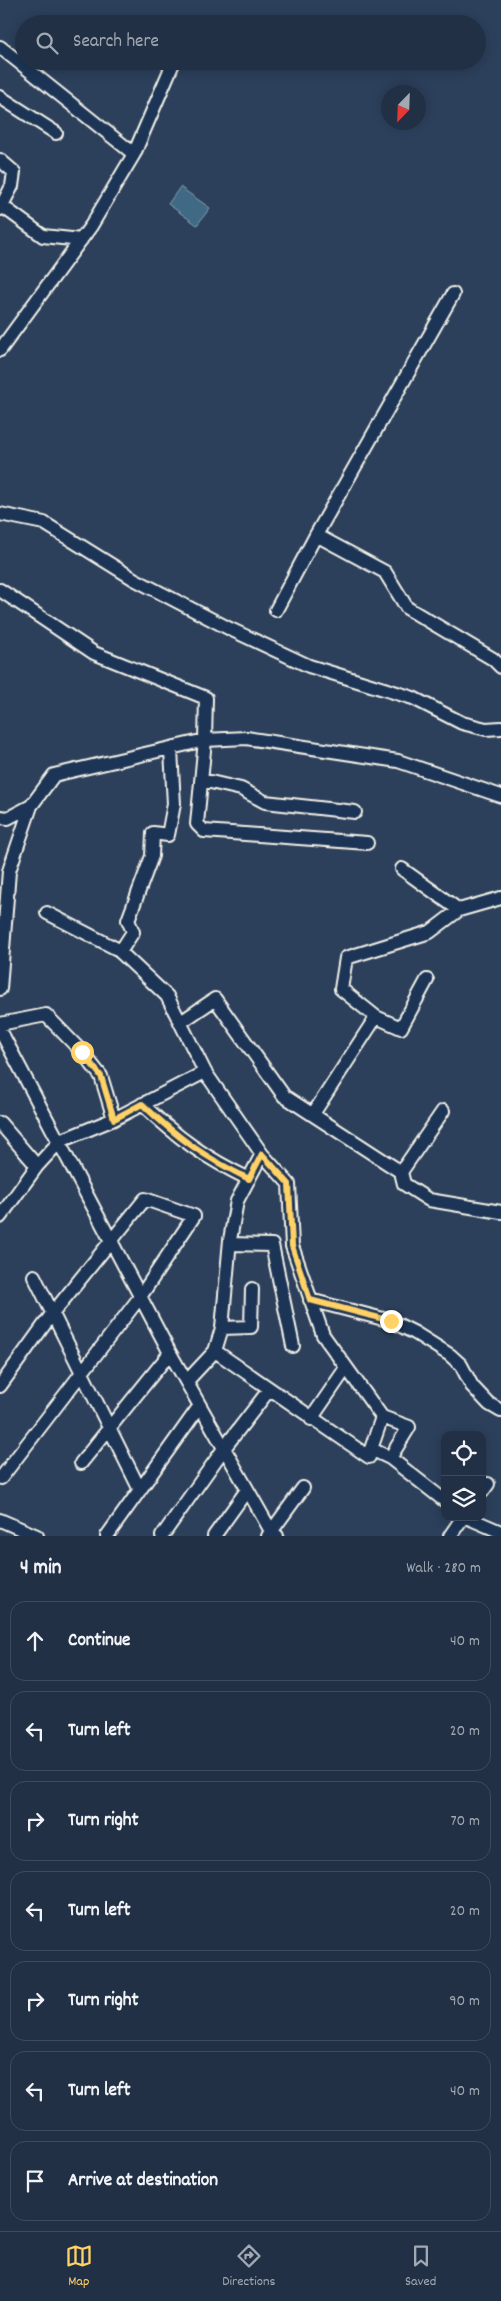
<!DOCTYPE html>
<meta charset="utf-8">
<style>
:root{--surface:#213045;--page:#29384c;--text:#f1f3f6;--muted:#a2a9b3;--line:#3e4b5e;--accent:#ffd166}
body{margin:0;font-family:Dekko,sans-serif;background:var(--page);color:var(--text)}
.controls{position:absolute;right:15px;bottom:15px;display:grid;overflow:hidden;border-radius:10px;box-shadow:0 2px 12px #0003}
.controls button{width:45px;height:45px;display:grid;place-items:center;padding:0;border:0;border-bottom:1px solid var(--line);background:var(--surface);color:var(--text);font:25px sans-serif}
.compass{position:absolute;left:381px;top:85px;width:45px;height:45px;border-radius:50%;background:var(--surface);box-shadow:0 2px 12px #0003;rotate:203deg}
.stop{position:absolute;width:15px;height:15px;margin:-11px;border:4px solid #ffd166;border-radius:50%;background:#fff}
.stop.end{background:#ffd166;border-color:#fff;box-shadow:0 1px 5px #0008}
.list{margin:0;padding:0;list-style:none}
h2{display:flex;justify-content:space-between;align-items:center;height:65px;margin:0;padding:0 20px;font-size:21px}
h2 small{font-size:16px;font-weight:400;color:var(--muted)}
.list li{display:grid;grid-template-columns:32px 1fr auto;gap:15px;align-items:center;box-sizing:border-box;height:80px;margin:0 10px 10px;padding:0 10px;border:1px solid var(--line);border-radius:15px}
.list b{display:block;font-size:19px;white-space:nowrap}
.list em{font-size:16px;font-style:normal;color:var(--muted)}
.icon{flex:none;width:28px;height:28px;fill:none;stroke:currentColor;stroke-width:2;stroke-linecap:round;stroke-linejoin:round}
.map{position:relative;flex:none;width:501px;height:1536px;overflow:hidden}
.search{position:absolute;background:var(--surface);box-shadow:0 2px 12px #0003;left:15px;right:15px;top:15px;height:55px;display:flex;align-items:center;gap:12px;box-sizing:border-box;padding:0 18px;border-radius:28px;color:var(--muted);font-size:19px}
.sheet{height:695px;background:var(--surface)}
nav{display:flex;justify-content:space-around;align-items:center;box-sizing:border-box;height:70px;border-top:1px solid var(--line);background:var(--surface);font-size:14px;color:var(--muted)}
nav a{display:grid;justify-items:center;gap:2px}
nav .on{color:var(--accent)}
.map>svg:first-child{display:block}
.water{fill:#3f6986;stroke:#879fad}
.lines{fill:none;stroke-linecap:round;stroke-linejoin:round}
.minor-casing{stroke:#f4f1e8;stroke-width:16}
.minor{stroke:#1d3557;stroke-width:12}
.route{stroke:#ffd166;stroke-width:6}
</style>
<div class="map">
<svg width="501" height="1536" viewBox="0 0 501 1536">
<rect width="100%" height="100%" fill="#2c405c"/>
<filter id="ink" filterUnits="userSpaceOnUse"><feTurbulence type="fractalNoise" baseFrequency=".02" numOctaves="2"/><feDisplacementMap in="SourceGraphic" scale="10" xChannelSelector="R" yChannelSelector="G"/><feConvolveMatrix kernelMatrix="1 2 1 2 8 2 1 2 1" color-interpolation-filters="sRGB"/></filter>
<g filter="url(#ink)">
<path class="water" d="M180,187l30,21 -13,17 -29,-21z"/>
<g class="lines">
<g class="minor-casing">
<path id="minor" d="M0,47l134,107
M0,97l56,36
M0,160l14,12 -2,14 -12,23
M2,206l41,30 38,4
M0,350l91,-124 43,-72 40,-93
M0,514l44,9 90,56 96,50 79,37 104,32 49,25 24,6 15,-1
M316,535l69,37 22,36 86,51 8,8
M0,590l94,63 112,45 -1,42 -8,84 7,7 163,12
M276,610l40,-75 137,-241
M202,780l39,9 24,13 90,10
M0,817l8,1 23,-12
M402,869l57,41
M47,913l70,36 50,47 38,76 57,82 27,30 3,62 31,89 59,82 -11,32
M120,952l13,-20 -5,-12 24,-64 1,-23 15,2 6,-31 -3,-54
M0,989l9,-118 22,-65 23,-31 151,-35 41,-2 152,23 103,35
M376,1017l25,11 26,-48
M181,1022l34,-23 69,97 117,76 3,12 25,16 72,12
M0,1024l46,-9 36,37 19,24 13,43
M0,1030l170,323 101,178 6,5
M142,1104c37,35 62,53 107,75
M313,1114l63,-97 -35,-28 5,-31 84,-26 29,-22 42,-12
M0,1123l37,43
M401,1172l42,-61
M0,1217l37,-51 23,-25 54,-22 91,-47
M230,1244l42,1 21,101
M34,1276l106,214
M310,1300l81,21 24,12 35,22 11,10 11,21 17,18 12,7
M222,1328l29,-1 1,-38
M215,1351l154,106 2,-8 19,9 55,43
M187,1381l28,-30 7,-23 8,-88 7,-39 25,-47
M0,1386l52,-72 93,-115 49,17 -54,81 -139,181
M382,1417l27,10 -19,31
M311,1419l35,-51
M81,1463l89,-110
M482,1492l6,-8
M466,1517l35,15
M0,1520l37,16
M107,1536l92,-129
M162,1536l63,-89 44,-57
M214,1536l33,-46
M268,1536l35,-48
M450,1536l13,-19"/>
</g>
<use href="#minor" class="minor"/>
</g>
</g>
<g class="lines" filter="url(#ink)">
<path class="route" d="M82,1052l19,24 13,43 28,-15c37,35 62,53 107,75l13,-25 27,30 3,62 18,54 81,21"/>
</g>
</svg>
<div class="controls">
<button><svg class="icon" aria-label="locate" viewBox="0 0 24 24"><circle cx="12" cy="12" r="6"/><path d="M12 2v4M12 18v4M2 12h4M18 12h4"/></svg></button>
<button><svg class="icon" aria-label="layers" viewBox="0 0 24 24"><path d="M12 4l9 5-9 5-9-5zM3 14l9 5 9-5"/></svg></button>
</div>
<svg class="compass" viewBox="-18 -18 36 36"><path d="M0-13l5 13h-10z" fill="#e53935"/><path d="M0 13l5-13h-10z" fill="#a2a9b3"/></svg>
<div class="stop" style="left:82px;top:1052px"></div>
<div class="stop end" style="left:391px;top:1321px"></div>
<div class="search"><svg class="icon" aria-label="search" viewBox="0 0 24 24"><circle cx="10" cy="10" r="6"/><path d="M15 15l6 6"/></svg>Search here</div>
</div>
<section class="sheet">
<h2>4 min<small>Walk · 280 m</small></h2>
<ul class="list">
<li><svg class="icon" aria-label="ahead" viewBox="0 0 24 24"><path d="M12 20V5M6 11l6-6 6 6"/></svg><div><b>Continue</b></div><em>40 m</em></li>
<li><svg class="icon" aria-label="left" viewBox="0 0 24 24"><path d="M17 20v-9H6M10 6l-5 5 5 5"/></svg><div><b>Turn left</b></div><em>20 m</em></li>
<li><svg class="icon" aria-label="right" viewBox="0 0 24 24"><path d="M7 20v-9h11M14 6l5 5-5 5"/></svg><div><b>Turn right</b></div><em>70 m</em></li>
<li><svg class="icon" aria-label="left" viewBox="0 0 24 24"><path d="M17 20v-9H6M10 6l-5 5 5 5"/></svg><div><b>Turn left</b></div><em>20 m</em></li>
<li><svg class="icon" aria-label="right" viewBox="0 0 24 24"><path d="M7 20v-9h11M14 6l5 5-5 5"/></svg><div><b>Turn right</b></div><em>90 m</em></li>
<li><svg class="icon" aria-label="left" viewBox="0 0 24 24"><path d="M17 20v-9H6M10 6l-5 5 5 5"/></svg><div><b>Turn left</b></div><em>40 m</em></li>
<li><svg class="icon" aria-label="arrive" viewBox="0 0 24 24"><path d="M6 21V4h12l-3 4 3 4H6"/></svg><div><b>Arrive at destination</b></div></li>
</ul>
</section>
<nav>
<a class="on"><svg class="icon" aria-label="map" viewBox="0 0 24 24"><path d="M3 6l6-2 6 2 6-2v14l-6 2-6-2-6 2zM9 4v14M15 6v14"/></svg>Map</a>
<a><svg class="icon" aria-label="directions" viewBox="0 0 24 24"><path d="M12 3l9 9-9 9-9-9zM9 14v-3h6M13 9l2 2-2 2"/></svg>Directions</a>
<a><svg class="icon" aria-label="saved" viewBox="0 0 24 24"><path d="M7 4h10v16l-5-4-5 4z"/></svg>Saved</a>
</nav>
